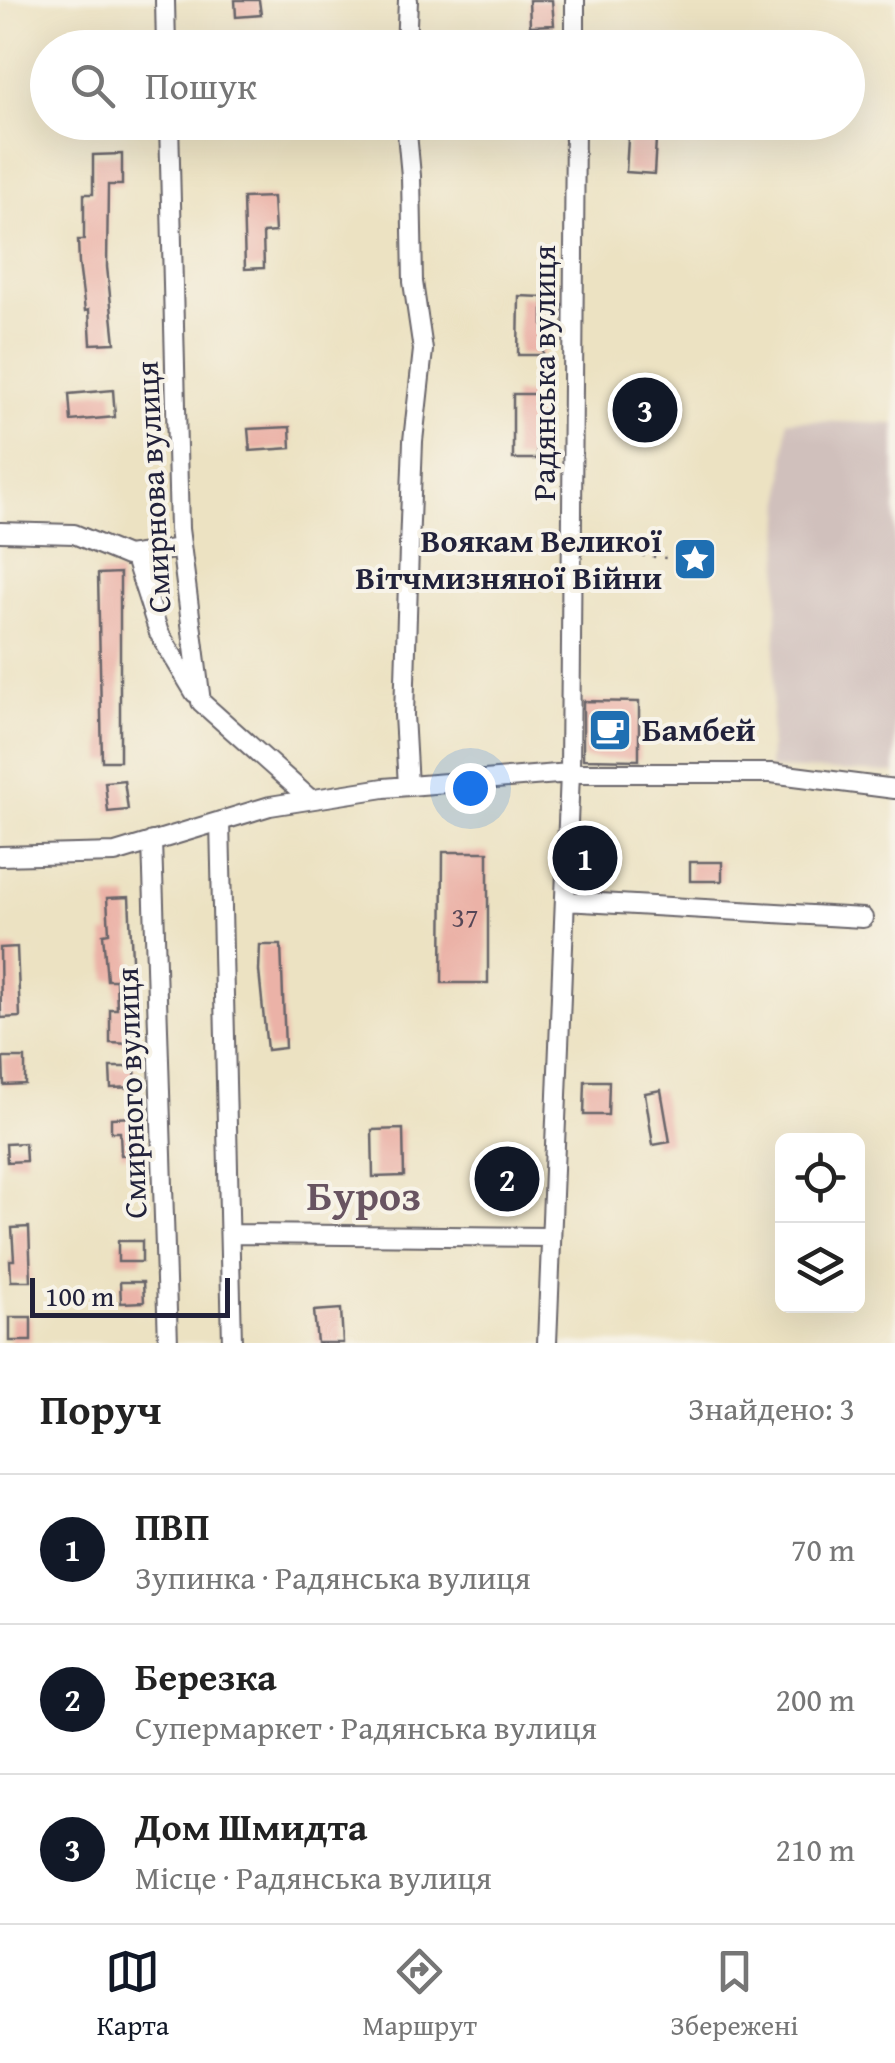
<!DOCTYPE html>
<html lang="uk">
<meta charset="utf-8">
<style>
:root{--surface:#fff;--page:#f6f6f6;--text:#222;--muted:#767676;--line:#e0e0e0;--accent:#111827}
body{margin:0;font-family:"Gentium Book Plus",serif;background:var(--page);color:var(--text)}
.controls{position:absolute;right:30px;bottom:30px;display:grid;overflow:hidden;border-radius:15px;box-shadow:0 10px 40px #0002}
.controls button{width:90px;height:90px;display:grid;place-items:center;padding:0;border:0;border-bottom:2px solid var(--line);background:var(--surface);color:var(--text);font:50px sans-serif}
.scale{position:absolute;left:30px;bottom:25px;width:200px;box-sizing:border-box;padding-left:10px;border:5px solid #22223b;border-top:0;font-size:28px;line-height:35px;white-space:nowrap;color:#22223b;-webkit-text-stroke:8px #f7f3e8;paint-order:stroke}
.you{position:absolute;left:470px;top:788px;width:35px;height:35px;margin:-25px;border:8px solid #fff;border-radius:50%;background:#1a73e8;box-shadow:0 0 0 15px #1a73e833}
.badge{display:grid;place-items:center;width:65px;height:65px;border-radius:50%;background:var(--accent);color:#fff;font-size:32px;font-weight:700}
.pin{position:absolute;translate:-50% -50%;border:5px solid #fff;box-shadow:0 2px 10px #0006}
.list{margin:0;padding:0;list-style:none}
h2{display:flex;justify-content:space-between;align-items:center;height:130px;margin:0;padding:0 40px;font-size:42px}
h2 small{font-size:32px;font-weight:400;color:var(--muted)}
.list li{display:grid;grid-template-columns:65px 1fr auto;gap:30px;align-items:center;box-sizing:border-box;height:150px;padding:0 40px;border-top:2px solid var(--line)}
.list b{display:block;font-size:38px;white-space:nowrap}
.list p{margin:0;font-size:32px;white-space:nowrap;color:var(--muted)}
.list em{font-size:32px;font-style:normal;color:var(--muted)}
.icon{flex:none;width:55px;height:55px;fill:none;stroke:currentColor;stroke-width:2;stroke-linecap:round;stroke-linejoin:round}
.map{position:relative;flex:none;width:895px;height:1343px;overflow:hidden}
.search{position:absolute;background:var(--surface);box-shadow:0 10px 40px #0002;left:30px;right:30px;top:30px;height:110px;display:flex;align-items:center;gap:25px;box-sizing:border-box;padding:0 35px;border-radius:55px;color:var(--muted);font-size:38px}
.sheet{height:580px;background:var(--surface)}
nav{display:flex;justify-content:space-around;align-items:center;box-sizing:border-box;height:140px;border-top:2px solid var(--line);background:var(--surface);font-size:28px;color:var(--muted)}
nav a{display:grid;justify-items:center;gap:5px}
nav .on{color:var(--accent)}
.map>svg:first-child{display:block}
.industrial{fill:#d0c0bc}
.building{fill:#ebb2a7}
.lines{fill:none;stroke-linecap:round;stroke-linejoin:round}
.minor-casing{stroke:#69656a;stroke-width:22}
.path{stroke:#69656a;stroke-width:2.5;stroke-dasharray:2.5 8;stroke-linecap:butt}
.minor{stroke:#fff;stroke-width:18}
.labels{text-anchor:middle;stroke-width:8;stroke-linejoin:round;paint-order:stroke}
.number-label{font-size:28px;fill:#544656}
.street-label{font-size:32px;fill:#22223b;stroke:#f7f3e8}
.poi-label{font-size:32px;font-weight:bold;fill:#22223b;stroke:#f7f3e8;text-anchor:end}
.district-label{font-size:42px;font-weight:bold;fill:#685461;stroke:#f7f3e8}
</style>
<div class="map">
<svg width="895" height="1343" viewBox="0 0 895 1343">
<rect width="100%" height="100%" fill="#f7f3e8"/>
<filter id="ink" filterUnits="userSpaceOnUse"><feTurbulence type="fractalNoise" baseFrequency=".01" numOctaves="2"/><feDisplacementMap in="SourceGraphic" scale="20" xChannelSelector="R" yChannelSelector="G"/><feConvolveMatrix kernelMatrix="1 2 1 2 8 2 1 2 1" color-interpolation-filters="sRGB"/></filter>
<filter id="wash" filterUnits="userSpaceOnUse"><feTurbulence type="fractalNoise" baseFrequency=".0048" numOctaves="4" result="noise"/><feDisplacementMap in="SourceGraphic" scale="40" xChannelSelector="R" yChannelSelector="G"/><feGaussianBlur stdDeviation="2.25" result="paint"/><feColorMatrix in="noise" values="0 0 0 0 0 0 0 0 0 0 0 0 0 0 0 0 0 1.4 0 .05"/><feComposite in="paint" operator="in"/></filter>
<g filter="url(#wash)">
<rect width="100%" height="100%" fill="#ece2c2"/>
<path class="industrial" d="M787,420l108,4v349l-126,-4z"/>
<g id="blocks">
<path class="building" d="M235,0h24l2,15 -25,2z
M529,0h23l2,25 -24,1z
M629,122h28l-3,52 -28,-2z
M122,154v31h-14l-1,82 8,76 -24,1 -2,-34 -4,1 -6,-47 -1,-24h6v-46h9v-39z
M273,197l2,35 -12,1 1,35 -19,1 -2,-71z
M519,296l24,1v58h-25z
M113,390l2,27 -44,4 -2,-27z
M513,394h24v65h-24z
M632,397h26l1,26 -26,1z
M290,427l1,21 -41,3 -2,-22z
M120,573v188h-18l-4,-187z
M583,701l56,1v58l-56,-1z
M124,780l4,30 -20,2 -3,-30z
M443,852h45v131h-46z
M690,862h32v19h-32z
M129,897l4,82 -1,65 -22,-1v-34h7l-1,-29h-9l-4,-46 6,-1 -2,-35z
M260,945h21l4,103 -18,2 -8,-79z
M17,947l3,70 -19,1 -1,-70z
M3,1058h22v26l-21,1z
M110,1067h25l1,20 -25,1z
M585,1081h24l-1,34h-24z
M661,1090l9,52 -17,3 -8,-52z
M138,1117l2,37 -19,1 -1,-23h-9v-14z
M403,1129l1,47 -31,1 -1,-47z
M25,1143l1,18 -19,1 -1,-18z
M493,1155l22,1 -1,9h8l-1,27h-8v6l-22,-1z
M29,1227l2,54h-20l-1,-21h4l-2,-32z
M118,1241h24v21h-24z
M120,1282h23l1,20 -23,1z
M341,1309l2,34h-26l-3,-32z
M10,1317h21v24h-21z"/>
</g>
</g>
<g filter="url(#ink)">
<use href="#blocks" fill-opacity="0" stroke="#69656a" stroke-width="2.5"/>
<g class="lines">
<g class="minor-casing">
<path id="minor" d="M165,0l1,48
M406,48l2,-48
M575,48v-48
M169,122l10,407 22,173 109,97
M406,122l5,54 2,106 10,68 -10,91 -4,107 -5,167 4,71
M0,532l74,2 53,22 54,-8
M134,555l25,78 36,60
M220,821l12,522
M152,841l16,502
M0,856l115,-3 155,-47 114,-18 186,-15h201l124,16
M565,901l298,17
M230,1234l321,3
M547,1343l23,-570 5,-651"/>
</g>
<path class="path" d="M590,551l86,8"/>
<use href="#minor" class="minor"/>
</g>
</g>
<defs>
<g id="sight-square" transform="scale(2.25)"><rect x="-9" y="-9" width="18" height="18" rx="4" fill="#1f6fb2" stroke="#f7f3e8"/><path d="M0-6L1.8-2.2L6-1.7L2.9 1.2L3.7 5.4L0 3.3L-3.7 5.4L-2.9 1.2L-6-1.7L-1.8-2.2Z" fill="#fff"/></g>
<g id="cafe-square" transform="scale(2.25)"><rect x="-9" y="-9" width="18" height="18" rx="4" fill="#1f6fb2" stroke="#f7f3e8"/><path d="M-5.5-4.5H6V0H3Q3 3.5 0 3.5H-2.5Q-5.5 3.5-5.5 0ZM3-3.2v2h1.7v-2ZM-6 4.5H4V6H-6Z" fill="#fff"/></g>
</defs>
<g fill-rule="evenodd">
<use href="#sight-square" x="695" y="559"/>
<use href="#cafe-square" x="610" y="730"/>
</g>
<g class="labels">
<g class="number-label">
<text x="465" y="927">37</text>
</g>
<g class="street-label">
<text transform="translate(544 373) rotate(-90)" y="11">Радянська вулиця</text>
<text transform="translate(153 487) rotate(-93)" y="11">Смирнова вулиця</text>
<text transform="translate(131 1093) rotate(-92)" y="11">Смирного вулиця</text>
</g>
<g class="poi-label">
<text x="662" y="552">Воякам Великої<tspan x="662" dy="37">Вітчмизняної Війни</tspan></text>
<text x="642" y="741" text-anchor="start">Бамбей</text>
</g>
<g class="district-label">
<text x="364" y="1210">Буроз</text>
</g>
</g>
</svg>
<div class="controls">
<button><svg class="icon" aria-label="locate" viewBox="0 0 24 24"><circle cx="12" cy="12" r="6"/><path d="M12 2v4M12 18v4M2 12h4M18 12h4"/></svg></button>
<button><svg class="icon" aria-label="layers" viewBox="0 0 24 24"><path d="M12 4l9 5-9 5-9-5zM3 14l9 5 9-5"/></svg></button>
</div>
<div class="scale">100 m</div>
<div class="you"></div>
<div class="pin badge" style="left:585px;top:858px">1</div>
<div class="pin badge" style="left:507px;top:1179px">2</div>
<div class="pin badge" style="left:645px;top:410px">3</div>
<div class="search"><svg class="icon" aria-label="search" viewBox="0 0 24 24"><circle cx="10" cy="10" r="6"/><path d="M15 15l6 6"/></svg>Пошук</div>
</div>
<section class="sheet">
<h2>Поруч<small>Знайдено: 3</small></h2>
<ul class="list">
<li><span class="badge">1</span><div><b>ПВП</b><p>Зупинка · Радянська вулиця</p></div><em>70 m</em></li>
<li><span class="badge">2</span><div><b>Березка</b><p>Супермаркет · Радянська вулиця</p></div><em>200 m</em></li>
<li><span class="badge">3</span><div><b>Дом Шмидта</b><p>Місце · Радянська вулиця</p></div><em>210 m</em></li>
</ul>
</section>
<nav>
<a class="on"><svg class="icon" aria-label="map" viewBox="0 0 24 24"><path d="M3 6l6-2 6 2 6-2v14l-6 2-6-2-6 2zM9 4v14M15 6v14"/></svg>Карта</a>
<a><svg class="icon" aria-label="directions" viewBox="0 0 24 24"><path d="M12 3l9 9-9 9-9-9zM9 14v-3h6M13 9l2 2-2 2"/></svg>Маршрут</a>
<a><svg class="icon" aria-label="saved" viewBox="0 0 24 24"><path d="M7 4h10v16l-5-4-5 4z"/></svg>Збережені</a>
</nav>
